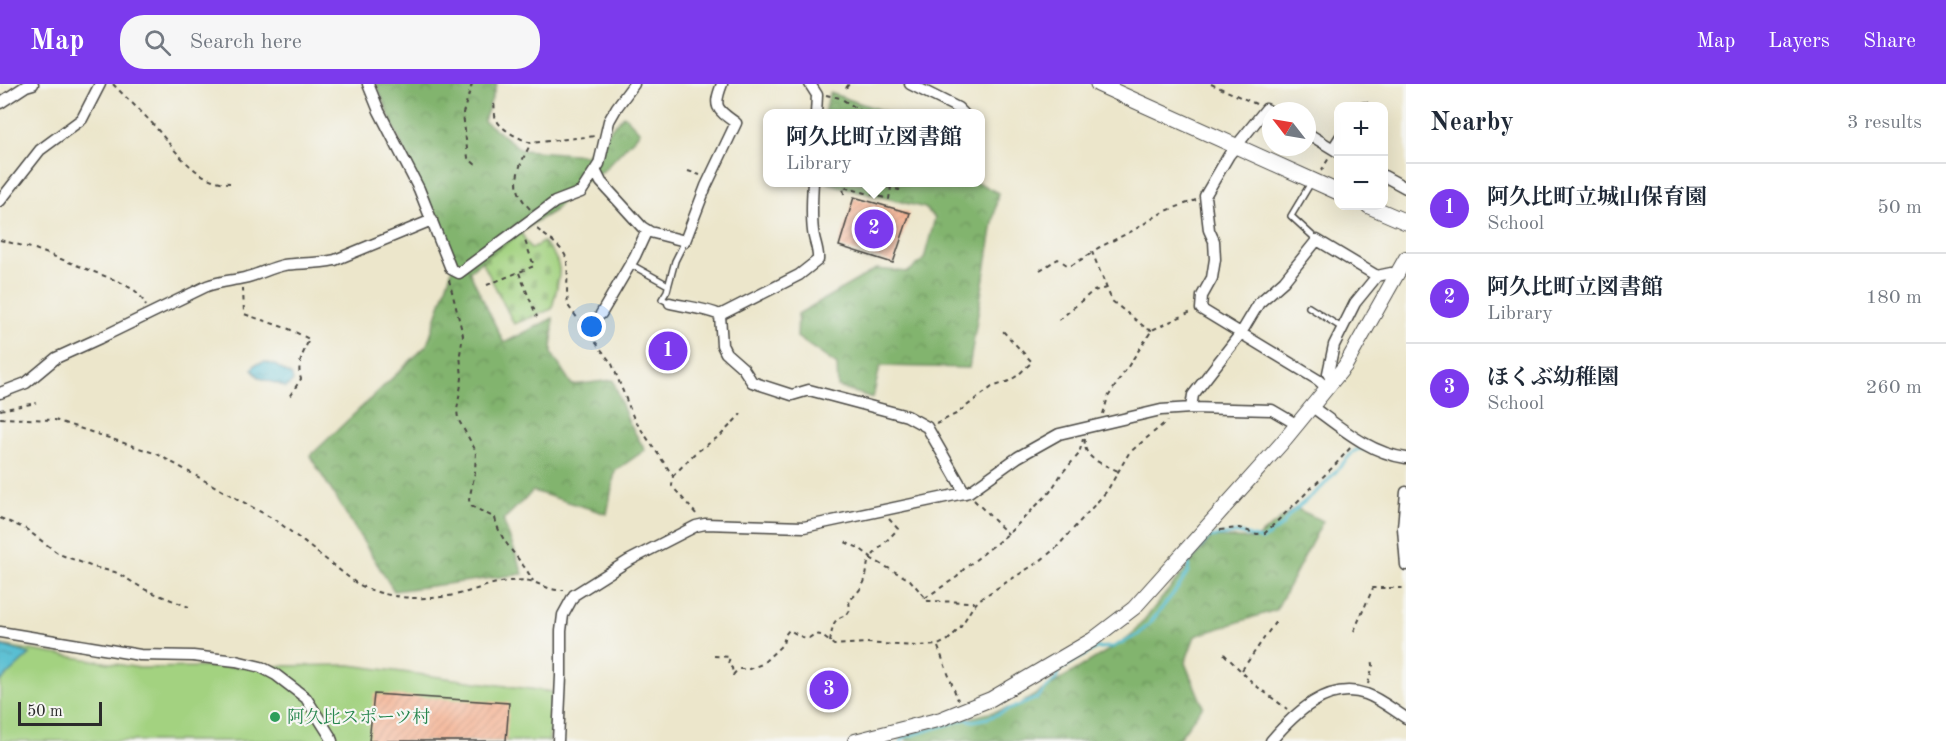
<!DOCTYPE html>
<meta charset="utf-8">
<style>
:root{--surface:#fff;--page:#f6f6f7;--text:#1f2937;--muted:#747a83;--line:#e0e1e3;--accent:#7c3aed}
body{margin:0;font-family:"Old Standard TT","Noto Serif JP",serif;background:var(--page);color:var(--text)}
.controls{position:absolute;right:18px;top:18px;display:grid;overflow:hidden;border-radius:12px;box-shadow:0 6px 24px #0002}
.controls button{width:54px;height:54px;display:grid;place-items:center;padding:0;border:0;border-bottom:2px solid var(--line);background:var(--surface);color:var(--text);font:30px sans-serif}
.compass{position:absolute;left:1262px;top:18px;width:54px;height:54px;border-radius:50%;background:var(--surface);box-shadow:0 6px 24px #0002;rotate:301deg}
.scale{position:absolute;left:18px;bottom:15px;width:84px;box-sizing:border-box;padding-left:6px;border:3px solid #2b2b2b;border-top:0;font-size:16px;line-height:21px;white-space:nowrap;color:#2b2b2b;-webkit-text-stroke:4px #f6f6f2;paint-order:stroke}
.you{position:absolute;left:592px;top:243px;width:21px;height:21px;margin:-15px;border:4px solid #fff;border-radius:50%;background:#1a73e8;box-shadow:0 0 0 9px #1a73e833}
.badge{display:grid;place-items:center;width:39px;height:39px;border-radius:50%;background:var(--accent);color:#fff;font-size:20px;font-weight:700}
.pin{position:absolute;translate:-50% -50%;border:3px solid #fff;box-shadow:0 2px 6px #0006}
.popup{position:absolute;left:763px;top:25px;width:222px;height:78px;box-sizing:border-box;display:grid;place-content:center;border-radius:12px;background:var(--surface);filter:drop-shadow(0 2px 4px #0005);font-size:20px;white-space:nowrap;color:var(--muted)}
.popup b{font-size:22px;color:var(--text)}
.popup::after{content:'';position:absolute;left:50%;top:100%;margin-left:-12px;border:12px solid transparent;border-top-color:var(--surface)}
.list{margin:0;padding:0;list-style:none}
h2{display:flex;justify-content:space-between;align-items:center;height:78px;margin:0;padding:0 24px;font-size:26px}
h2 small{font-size:20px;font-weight:400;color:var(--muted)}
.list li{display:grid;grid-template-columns:39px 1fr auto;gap:18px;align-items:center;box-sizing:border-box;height:90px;padding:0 24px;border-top:2px solid var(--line)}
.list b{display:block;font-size:22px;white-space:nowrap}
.list p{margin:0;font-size:20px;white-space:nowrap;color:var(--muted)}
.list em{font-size:20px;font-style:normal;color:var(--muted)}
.icon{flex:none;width:33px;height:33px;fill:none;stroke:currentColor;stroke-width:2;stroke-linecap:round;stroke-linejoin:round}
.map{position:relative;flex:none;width:1406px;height:657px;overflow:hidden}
header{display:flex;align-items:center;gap:36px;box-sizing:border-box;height:84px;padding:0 30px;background:var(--accent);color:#fff}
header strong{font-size:28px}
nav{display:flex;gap:33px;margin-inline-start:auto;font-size:21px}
.search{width:420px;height:54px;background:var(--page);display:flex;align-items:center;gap:15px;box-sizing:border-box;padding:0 21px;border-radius:24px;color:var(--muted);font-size:22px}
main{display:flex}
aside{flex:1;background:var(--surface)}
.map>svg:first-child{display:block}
.forest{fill:url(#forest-crowns);stroke:#56704c;stroke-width:1.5}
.cemetery{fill:url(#cemetery-stones);stroke:#677e56;stroke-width:1.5}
.garden{fill:#a3d280;stroke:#677e56;stroke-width:1.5}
.water{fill:url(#water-ripples);stroke:#40747e;stroke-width:1.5}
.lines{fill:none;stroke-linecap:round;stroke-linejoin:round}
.stream{stroke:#55bdd2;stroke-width:3}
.building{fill:url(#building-hatch)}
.lane-casing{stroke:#484743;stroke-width:8}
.street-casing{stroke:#484743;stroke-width:13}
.secondary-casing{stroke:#484743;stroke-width:16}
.primary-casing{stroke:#484743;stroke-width:17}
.path{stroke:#484743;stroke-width:2;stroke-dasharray:4.5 4.5;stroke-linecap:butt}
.lane{stroke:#fff;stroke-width:5}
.street{stroke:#fff;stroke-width:10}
.secondary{stroke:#fff;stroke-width:14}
.primary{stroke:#fff;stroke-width:15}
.leisure-dot{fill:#2e9e5b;stroke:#f6f6f2;stroke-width:2}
.labels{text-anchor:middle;stroke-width:4.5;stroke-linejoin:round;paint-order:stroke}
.leisure-label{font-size:18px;fill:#27864d;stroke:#f6f6f2;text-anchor:start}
</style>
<header>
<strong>Map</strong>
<div class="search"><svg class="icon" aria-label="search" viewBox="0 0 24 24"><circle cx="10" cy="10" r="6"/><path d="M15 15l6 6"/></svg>Search here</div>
<nav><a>Map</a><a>Layers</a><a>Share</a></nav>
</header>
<main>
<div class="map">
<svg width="1406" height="657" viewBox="0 0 1406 657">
<defs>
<pattern id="forest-crowns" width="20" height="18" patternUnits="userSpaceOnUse" patternTransform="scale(1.5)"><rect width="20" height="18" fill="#82b46e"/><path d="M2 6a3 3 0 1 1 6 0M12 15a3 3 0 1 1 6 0" fill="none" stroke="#6b935b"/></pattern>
<pattern id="cemetery-stones" width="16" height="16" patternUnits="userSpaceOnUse" patternTransform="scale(1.5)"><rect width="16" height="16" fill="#a3d280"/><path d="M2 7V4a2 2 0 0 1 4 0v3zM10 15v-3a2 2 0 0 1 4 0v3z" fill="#8cb46f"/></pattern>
<pattern id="water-ripples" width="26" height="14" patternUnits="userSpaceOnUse" patternTransform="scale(1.5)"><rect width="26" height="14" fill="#55bdd2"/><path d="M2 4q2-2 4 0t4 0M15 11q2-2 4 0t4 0" fill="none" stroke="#479aab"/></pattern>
<pattern id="building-hatch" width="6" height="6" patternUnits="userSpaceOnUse" patternTransform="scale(1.5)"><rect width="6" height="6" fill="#f5b293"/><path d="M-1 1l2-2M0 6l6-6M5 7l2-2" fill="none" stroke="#d2997f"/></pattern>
</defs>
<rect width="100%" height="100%" fill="#f6f6f2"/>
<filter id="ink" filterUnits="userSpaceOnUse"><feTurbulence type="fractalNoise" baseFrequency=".0167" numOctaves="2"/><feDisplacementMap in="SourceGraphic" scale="12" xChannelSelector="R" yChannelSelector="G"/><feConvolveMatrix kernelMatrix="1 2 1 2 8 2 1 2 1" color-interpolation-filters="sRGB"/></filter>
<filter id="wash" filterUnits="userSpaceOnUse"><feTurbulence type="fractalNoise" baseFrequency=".008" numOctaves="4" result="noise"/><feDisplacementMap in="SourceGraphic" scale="24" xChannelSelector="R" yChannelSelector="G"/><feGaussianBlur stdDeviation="1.35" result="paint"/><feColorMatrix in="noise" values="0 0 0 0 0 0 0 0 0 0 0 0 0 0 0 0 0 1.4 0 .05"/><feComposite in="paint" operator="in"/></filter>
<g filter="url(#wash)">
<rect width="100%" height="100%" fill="#ece6cb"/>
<path class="forest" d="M376,0h121l-13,37 38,29 64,5 38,-40 16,17 -37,39 -29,17 -20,23 -19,11 -66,49 35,72 49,-25 -1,36 20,31 41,-5 15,41 17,29 -30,21 -8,43 -74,-23 -30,29 20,54 -129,17 -84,-135 117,-111 26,-79z
M830,9l59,20h-65z
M827,99h152l19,10 -29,175 -89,-2 -7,32 -35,-11 -1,-22 -40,-28 1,-23 78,-45 32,3 16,-13 11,-41 -10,-10z
M1295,424l28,13 -47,89 -81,26 -10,27 18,43 -26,35h-270l-1,-7 111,-28 113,-69 82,-100 43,2z"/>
<path class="cemetery" d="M521,149l10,16 12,-7c25,24 15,36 9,67l-38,15 -32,-63z"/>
<path class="garden" d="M0,561l140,23 210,-3 202,27 -3,49h-549z"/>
<path class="water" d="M265,278l10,3 17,11 1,5 -7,7c-15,-10 -25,-4 -34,-19l4,-5z
M0,561l30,9 -30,28z"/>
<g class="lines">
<path class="stream" d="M888,657l1,-1
M901,657l4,-4 61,-18 7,2 15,-3 49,-20 19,-19 4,-9 36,-22 17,-1 25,-12 12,-12 30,-38 8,-13 1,-12 20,-23 31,-4 22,7 20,-14 8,-12 33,-28 30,-34 6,-3h8"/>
</g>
<g id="blocks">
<path class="building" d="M854,113l56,16 -17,50 -54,-17z
M374,610l135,9 -3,38h-137z"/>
</g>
</g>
<g filter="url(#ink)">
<use href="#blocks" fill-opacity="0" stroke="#484743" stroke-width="1.5"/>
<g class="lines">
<g class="lane-casing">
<path id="lane" d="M1361,22l4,-1
M1331,63l7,-11
M1312,97l-21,35 26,24
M630,180l38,21
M670,219l-8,-4 5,-8 8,-30 10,-20
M1309,223l33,21"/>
</g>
<g class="street-casing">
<path id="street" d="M368,0l11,27 40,78 32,80 8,4 96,-71 26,-10 18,-28 10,-43 8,-14 17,-23
M810,0l7,11 -1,19
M910,0l48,24 6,6
M0,19l26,-17 7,-2
M1271,28l-5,-3 -37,46 -24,41 4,34 5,11 1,18 -3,19 -10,18 -1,13 117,71 9,8
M1307,49l31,19
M596,88l5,10 41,45 8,5 35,9 21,-55 30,-63c-20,-14 -23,-16 -14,-39
M1384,92l22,12
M813,98c-1,17 -2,33 0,49 1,10 6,19 5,29l-19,15 -79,40 2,30 4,8 17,15 9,14 40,13 17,-5 98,26 20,11 38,66
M0,117l40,-51 42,-31 18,-35
M670,219c17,4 34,5 50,12
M601,230l34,-58 12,-26
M1332,298l-4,-9 6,-28 21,-42 22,-27
M0,309l26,-10 30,-25 44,-20 107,-52c13,-5 24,-5 37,-8 14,-3 26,-10 40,-13 17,-2 34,-1 51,-5l97,-40
M1311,322c29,21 58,47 95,52
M1191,324l2,-13 48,-62 18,-30 25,-22 33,-41 60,36 14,-3 6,2
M1406,408l-3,36 3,37
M0,548l140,23 53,1 43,5 25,6 15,8 30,23 24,38 2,5
M558,657l3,-65v-45l2,-16 11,-20 54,-34 68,-35 9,-2 99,3 165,-35 49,-35 41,-23 102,-24 30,-2 81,2 24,14
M1271,657c23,-27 56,-60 95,-47 14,5 27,16 40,24"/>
</g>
<g class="secondary-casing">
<path id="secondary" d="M855,657l86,-22 50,-20 101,-59 42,-32 147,-164 64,-78 61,-108"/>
</g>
<g class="primary-casing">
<path id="primary" d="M1098,0l240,108
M1369,122l37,16"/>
</g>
<path class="path" d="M113,0c12,13 25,24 37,37 22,24 44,62 80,62
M472,0l-9,29 5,45 10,9
M1211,0l45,20
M846,4l3,-4
M826,11l14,3 26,16
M494,20c1,4 0,11 2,15 5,11 24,20 35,24l64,-7
M688,87l12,4
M1321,87l8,-13
M870,98l29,8 4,-8
M844,110l-1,-7 46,12 2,-12
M530,125c-22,-23 -12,-41 1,-66
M537,145c8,7 22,15 28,26 6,13 -1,35 4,52l43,57 22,55 35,51 4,6 -1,10 25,29
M0,156l35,9 85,33 14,8 6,5 6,11
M1040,186l18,-11 9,6h5l20,-12
M519,189l18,44
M449,196l14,55 -3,19 2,24 -5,32 1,9 18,32 -1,21 -6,28 2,6 24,12c5,25 27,41 38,63
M487,201l47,-19 -10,-28
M243,204l1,26 45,15 20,10c-5,13 -13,26 -8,40l-12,18
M1059,236l34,-29 14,-3
M1152,246l-5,-1 -35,-28 -20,-49 6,-4 36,-18 29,-18 33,-12
M0,326l36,-7
M1103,330l5,-17 44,-67 39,-18
M0,334l55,2 102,34 120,67 79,62c32,18 79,19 114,8 14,-4 25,-9 40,-10 6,0 17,-2 23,1 12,4 18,9 31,8
M936,340l20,-10 36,-27 15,-5 10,-6 15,-14 -32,-34
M1085,355c-3,20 18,25 33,32
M673,392l21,-22 27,-19 20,-21
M974,416l34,34
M0,434l26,11 33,25 34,13 22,5 31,18 43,17
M889,435l9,10 -28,29 40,22 18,21 44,1 3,1
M1220,446l19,-2 18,6 8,-1 69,-67 17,-19
M925,514l32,-21 7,-8 44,-35 42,-42 12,-19 17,-19 4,-15
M1354,547l19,-43h33
M830,558c3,-15 1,-23 17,-27l3,-5 -1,-10c7,-4 16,-16 17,-24 2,-9 0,-12 5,-19l-12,-9 -17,-7
M938,563l20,53
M1224,570l31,31 32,24
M714,572l16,1 -2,7 4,4 1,7 5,-6h11l13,-5 21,-20 2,-9 4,-5 13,7 7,1 6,-4 6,1 13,10 31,-2 52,3 21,-1 10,-5 12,-12 12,-20 8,-9 60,-38 17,-14 50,-56 22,-38 38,-32
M1242,586l34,-49
M1368,600l5,-19 -1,-7"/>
<use href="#lane" class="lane"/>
<use href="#street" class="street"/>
<use href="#secondary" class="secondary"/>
<use href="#primary" class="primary"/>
</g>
</g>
<circle class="leisure-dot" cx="275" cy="633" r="6"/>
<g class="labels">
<g class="leisure-label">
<text x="287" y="639">阿久比スポーツ村</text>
</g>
</g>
</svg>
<div class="controls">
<button>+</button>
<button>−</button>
</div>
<svg class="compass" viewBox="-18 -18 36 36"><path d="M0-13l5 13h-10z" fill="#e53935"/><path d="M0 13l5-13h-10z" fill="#747a83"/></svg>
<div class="scale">50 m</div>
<div class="you"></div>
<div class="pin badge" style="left:668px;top:267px">1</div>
<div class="pin badge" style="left:874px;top:145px">2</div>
<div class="popup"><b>阿久比町立図書館</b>Library</div>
<div class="pin badge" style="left:829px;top:606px">3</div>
</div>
<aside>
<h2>Nearby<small>3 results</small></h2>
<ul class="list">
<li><span class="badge">1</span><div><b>阿久比町立城山保育園</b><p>School</p></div><em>50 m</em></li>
<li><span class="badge">2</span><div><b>阿久比町立図書館</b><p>Library</p></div><em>180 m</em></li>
<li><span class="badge">3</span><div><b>ほくぶ幼稚園</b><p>School</p></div><em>260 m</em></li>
</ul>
</aside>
</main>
